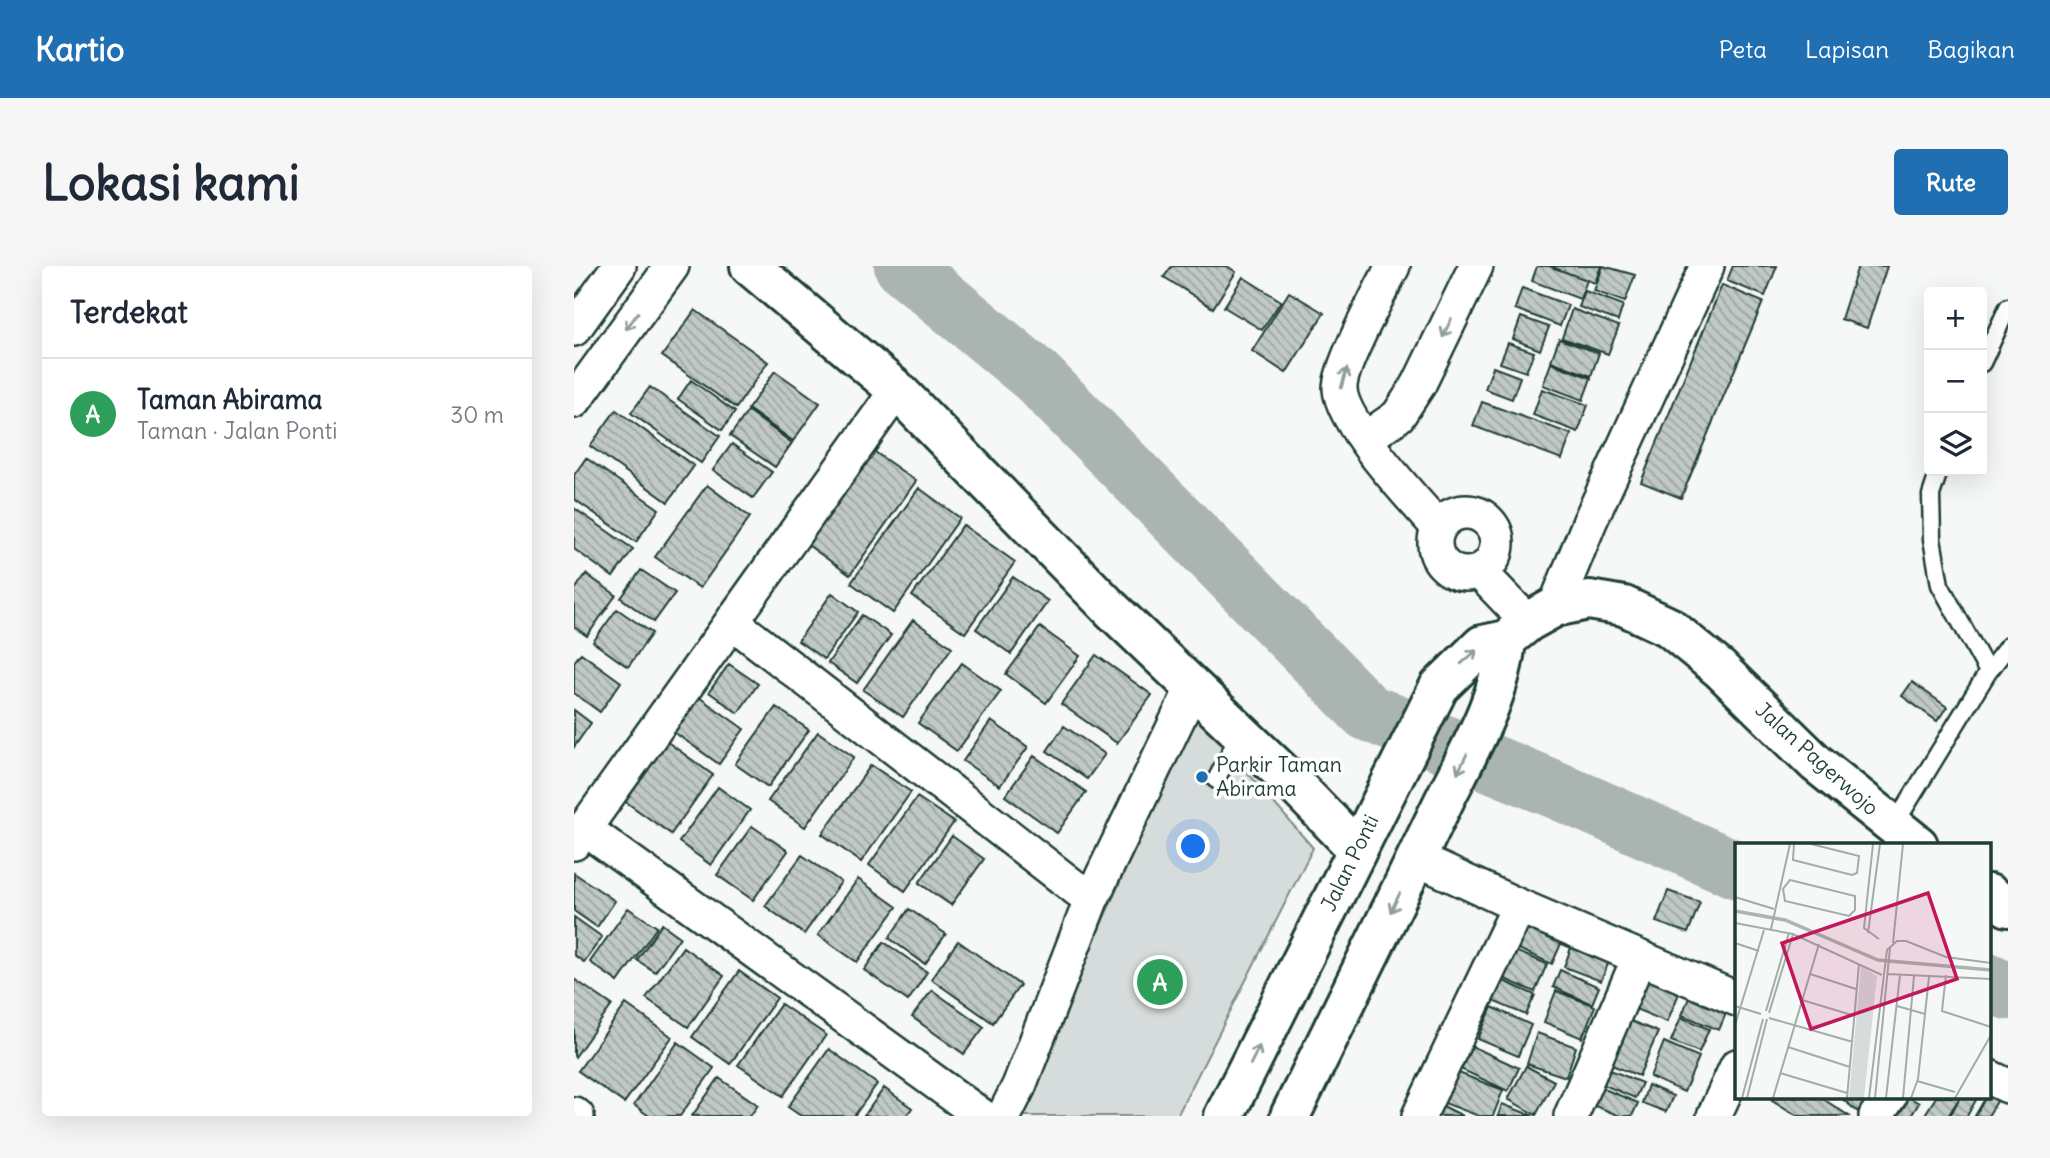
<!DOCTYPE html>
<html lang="id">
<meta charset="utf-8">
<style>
:root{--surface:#fff;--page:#f6f6f7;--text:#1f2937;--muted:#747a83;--line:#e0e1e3;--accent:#1f6fb2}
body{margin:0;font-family:Delius,sans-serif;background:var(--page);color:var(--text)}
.controls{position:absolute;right:21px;top:21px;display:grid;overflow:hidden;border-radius:7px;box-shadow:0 7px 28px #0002}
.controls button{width:63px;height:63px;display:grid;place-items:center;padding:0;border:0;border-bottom:2px solid var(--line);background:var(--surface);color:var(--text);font:35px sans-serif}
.you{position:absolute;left:620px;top:581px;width:24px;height:24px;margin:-18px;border:5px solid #fff;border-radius:50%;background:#1a73e8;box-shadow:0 0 0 10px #1a73e833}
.badge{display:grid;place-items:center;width:46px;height:46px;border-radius:50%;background:var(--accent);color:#fff;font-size:23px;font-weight:700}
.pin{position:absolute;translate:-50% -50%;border:4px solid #fff;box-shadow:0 2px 7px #0006}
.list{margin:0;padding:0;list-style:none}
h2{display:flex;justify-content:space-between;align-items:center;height:91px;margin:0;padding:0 28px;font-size:30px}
h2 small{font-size:23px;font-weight:400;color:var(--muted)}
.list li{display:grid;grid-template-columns:46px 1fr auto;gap:21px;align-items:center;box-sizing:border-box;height:112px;padding:0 28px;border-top:2px solid var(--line)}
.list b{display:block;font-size:26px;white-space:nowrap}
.list p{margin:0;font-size:23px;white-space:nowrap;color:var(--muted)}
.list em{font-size:23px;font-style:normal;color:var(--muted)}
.icon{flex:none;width:38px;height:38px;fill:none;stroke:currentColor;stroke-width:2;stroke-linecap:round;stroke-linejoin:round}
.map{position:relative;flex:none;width:1434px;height:850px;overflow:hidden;border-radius:7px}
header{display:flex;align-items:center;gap:42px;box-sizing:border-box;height:98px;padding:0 35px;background:var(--accent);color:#fff}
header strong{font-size:33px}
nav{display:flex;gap:38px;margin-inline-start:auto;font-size:24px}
.intro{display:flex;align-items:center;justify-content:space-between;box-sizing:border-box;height:168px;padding:0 42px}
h1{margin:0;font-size:49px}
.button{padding:18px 32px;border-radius:7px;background:var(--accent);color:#fff;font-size:24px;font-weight:700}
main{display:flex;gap:42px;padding:0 42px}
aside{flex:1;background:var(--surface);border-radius:7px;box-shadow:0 7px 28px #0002}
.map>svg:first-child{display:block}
.green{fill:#d6dcdb;stroke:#7a8c88;stroke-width:2}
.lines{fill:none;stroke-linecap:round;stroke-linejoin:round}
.river{stroke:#aab5b1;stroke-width:58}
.building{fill:url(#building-back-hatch);stroke:#1f3d34;stroke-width:2}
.lane-casing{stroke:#1f3d34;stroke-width:21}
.street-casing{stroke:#1f3d34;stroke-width:38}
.secondary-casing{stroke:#1f3d34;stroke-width:44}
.lane{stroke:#fff;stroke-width:16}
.street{stroke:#fff;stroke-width:33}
.secondary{stroke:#fff;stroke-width:38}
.oneway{stroke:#8f9e9a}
.poi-dot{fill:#1f6fb2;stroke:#fff;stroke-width:2.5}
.labels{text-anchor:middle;stroke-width:7;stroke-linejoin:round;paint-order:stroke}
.street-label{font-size:21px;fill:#1f3d34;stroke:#fff}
.poi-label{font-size:21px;fill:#1f3d34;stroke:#fff;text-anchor:start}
.inset-river{fill:none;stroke:#aab5b1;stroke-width:3.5}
.inset-road{fill:none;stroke:#a0ada9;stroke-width:2}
.view{fill:#c2185b;fill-opacity:0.15;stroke:#c2185b;stroke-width:3.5}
.inset-edge{fill:none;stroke:#1f3d34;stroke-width:3.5}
</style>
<header>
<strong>Kartio</strong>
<nav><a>Peta</a><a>Lapisan</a><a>Bagikan</a></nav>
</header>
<div class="intro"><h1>Lokasi kami</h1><a class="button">Rute</a></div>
<main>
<aside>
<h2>Terdekat<small></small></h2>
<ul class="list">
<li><span class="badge" style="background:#2e9e5b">A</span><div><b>Taman Abirama</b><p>Taman · Jalan Ponti</p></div><em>30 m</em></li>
</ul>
</aside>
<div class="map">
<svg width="1434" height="850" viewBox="0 0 1434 850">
<defs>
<pattern id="building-back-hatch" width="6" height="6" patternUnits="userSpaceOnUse" patternTransform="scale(1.75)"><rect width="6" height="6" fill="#c0c9c6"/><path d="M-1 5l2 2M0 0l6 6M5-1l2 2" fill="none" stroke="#9ba4a2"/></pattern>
</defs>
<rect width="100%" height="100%" fill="#f6f7f7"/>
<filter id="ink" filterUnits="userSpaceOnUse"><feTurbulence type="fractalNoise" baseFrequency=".0143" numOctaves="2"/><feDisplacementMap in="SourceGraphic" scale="14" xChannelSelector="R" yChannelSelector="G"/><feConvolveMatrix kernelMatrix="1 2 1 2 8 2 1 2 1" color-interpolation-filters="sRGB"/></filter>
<g filter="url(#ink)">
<path class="green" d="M622,447l117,135 -136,268h-162z"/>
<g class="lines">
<path class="river" d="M329,0l134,111 330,335 194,80 176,78
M1415,716l19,9"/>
</g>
<path class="building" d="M598,0h55l9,6 -23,36 -49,-31z
M963,0h12l38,14 -7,19 -48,-18z
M975,0h52l-6,17z
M1029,0l32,9 -10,27 -31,-11z
M1159,0h44l-12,30 -38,-15z
M1284,0h29l-20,62 -26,-9z
M669,11l38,24 -19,29 -38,-23z
M1148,19l41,17 -82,196 -40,-16z
M948,22l46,17 -8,21 -45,-17z
M1011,25l38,14 -5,16 -39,-14z
M715,26l35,21 -38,60 -34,-22z
M998,43l47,17 -11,28 -46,-16z
M121,44l73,52 -32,46 -74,-52z
M947,51l28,10 -9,23 -27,-11z
M985,73l40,14 -8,23 -40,-15z
M934,77l26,9 -8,20 -26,-9z
M977,97l40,15 -8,22 -40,-15z
M919,101l27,10 -8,22 -27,-10z
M201,105l45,32 -27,38 -45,-32z
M117,114l44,32 -13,18 -44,-31z
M76,121l70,49 -19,27 -70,-50z
M968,123l46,16 -10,27 -45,-17z
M908,136l89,32 -9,25 -89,-33z
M42,144l78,56 -26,36 -78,-56z
M174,145l44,32 -17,24 -45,-31z
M158,178l40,28 -19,26 -40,-28z
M298,184l44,31 -66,94 -45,-32z
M12,192l73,51 -23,33 -62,-43v-24z
M133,219l43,32 -50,71 -45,-31z
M345,222l41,30 -67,95 -42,-30z
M0,242l59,41 -20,28 -39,-28z
M389,259l52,37 -50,71 -53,-37z
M67,304l34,23 -21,29 -33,-24z
M12,308l30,21 -29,41 -13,-9v-36z
M439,311l35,24 -37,53 -35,-25z
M258,327l26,19 -34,47 -26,-18z
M43,343l35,24 -24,34 -35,-25z
M288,349l29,20 -34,48 -29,-20z
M339,354l39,27 -49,70 -40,-27z
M466,361l40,29 -34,47 -40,-29z
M7,387l40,29 -21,30 -26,-19v-31z
M522,389l56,40 -35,48 -56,-39z
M388,397l39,28 -44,60 -39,-28z
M155,398l29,20 -20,29 -29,-21z
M1338,416l35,25 -10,14 -35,-25z
M112,422l58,41 -25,35 -58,-41z
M202,441l33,23 -41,57 -33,-23z
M0,444l17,13 -17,24z
M417,455l37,26 -28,39 -37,-25z
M490,460l41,28 -18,25 -40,-28z
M244,466l36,25 -49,70 -37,-26z
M88,472l51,37 -42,59 -52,-37z
M460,490l52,36 -29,41 -52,-37z
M297,499l40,27 -50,70 -39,-28z
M144,521l32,23 -39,55 -32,-23z
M343,531l37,25 -49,69 -36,-26z
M178,560l36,25 -35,49 -36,-25z
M378,570l32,23 -33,46 -32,-22z
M228,589l39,27 -37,52 -39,-28z
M0,607l41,28 -18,26 -23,-16z
M284,613l39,28 -40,55 -39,-27z
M1094,625l32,11 -12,31 -32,-11z
M54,642l29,19 -39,55 -28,-20z
M335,643l37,25 -21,30 -36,-26z
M944,650l46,21 -12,27 -47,-21z
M0,651l28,20 -18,25 -10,-7z
M88,658l18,13 -25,35 -18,-12z
M384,675l62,44 -27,38 -62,-44z
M310,676l43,30 -19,29 -44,-31z
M998,679l38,14 -9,22 -37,-14z
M109,681l41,29 -36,51 -42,-29z
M931,681l42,17 -12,28 -42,-18z
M1070,702l39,16 -16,38 -39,-16z
M986,704l39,17 -7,17 -39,-17z
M165,705l38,27 -47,66 -38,-27z
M918,710l43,19 -9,20 -43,-18z
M0,713l38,26 -37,52 -1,-1z
M358,724l52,37 -20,27 -52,-37z
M1118,724l37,16 -10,24 -37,-15z
M982,725l39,15 -13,32 -38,-16z
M52,738l46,33 -48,66 -46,-32z
M207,738l45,31 -43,61 -45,-31z
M918,741l39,18 -13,31 -40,-17z
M1107,751l28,12 -10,23 -28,-11z
M1049,752l35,14 -19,44 -35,-14z
M963,767l39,14 -10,30 -39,-13z
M104,776l36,26 -34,48h-31l-15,-11z
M889,776l56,26 -11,23 -56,-26z
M1090,776l35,15 -15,35 -34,-15z
M255,783l48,35 -23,32h-53l-13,-9z
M952,800l28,15 -18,34 -28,-16z
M869,801l60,23 -10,26h-14l-48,-18z
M1029,801l39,16 -7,15 -38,-16z
M145,812l39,27 -8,11h-58z
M1074,819l25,11 -7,16 -24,-9z
M1023,820l41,17 -6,13h-12l-30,-12z
M310,822l28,20 -6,8h-42z
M1415,827l10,5 -11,18h-13l11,-19h3z
M1200,831h46l29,19h-51l-26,-16z
M1266,831h40l-17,19z
M1319,831h16l10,6 -8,13h-30z
M1362,831h24l-12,19h-24z
M1386,831h10l6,3 -9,16h-17z
M928,838l31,12h-35z
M867,839l22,11h-28z"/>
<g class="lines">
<g class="lane-casing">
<path id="lane" d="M1408,97l26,-56
M1365,205l-8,24 1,44 8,46 48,87
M642,514l24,-47
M1319,561l95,-155 20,-26"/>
</g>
<g class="street-casing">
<path id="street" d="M819,0c-12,24 -54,101 -53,123 2,35 75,112 99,139
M0,63l45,-63
M0,135l98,-135
M791,173l33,-23 21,-32 57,-118
M861 277a31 31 0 1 1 62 0a31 31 0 1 1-62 0Z
M905,305l49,51
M981,341l35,-86 117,-255
M158,356l359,278
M11,563l397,287
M0,577l323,-453
M843,593l102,47 218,93
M1415,811l19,9
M0,848l3,2
M430,850l15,-30 72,-186 102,-213
M845,850l100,-210
M997,850l68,-158
M1140,850l23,-50
M1302,850l13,-19"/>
</g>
<g class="secondary-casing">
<path id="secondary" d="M176,0l147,124 213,218 181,173 66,68
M1415,628l19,13
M650,850l215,-429 43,-42 24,-5 22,-18 27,-15 34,-7 35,6 45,21 51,42 96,94 102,82
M716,850c50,-101 100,-203 149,-305 26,-54 62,-111 67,-171"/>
</g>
<use href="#lane" class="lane"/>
<use href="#street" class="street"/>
<use href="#secondary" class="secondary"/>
</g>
<defs><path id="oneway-shaft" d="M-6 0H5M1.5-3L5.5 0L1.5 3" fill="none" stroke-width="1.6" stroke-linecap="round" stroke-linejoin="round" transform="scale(1.75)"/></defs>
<g class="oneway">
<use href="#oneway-shaft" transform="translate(58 55) rotate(126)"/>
<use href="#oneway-shaft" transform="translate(873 62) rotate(115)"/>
<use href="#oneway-shaft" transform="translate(770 112) rotate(-74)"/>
<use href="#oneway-shaft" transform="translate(895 391) rotate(-41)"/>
<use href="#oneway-shaft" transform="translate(888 498) rotate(116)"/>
<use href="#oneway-shaft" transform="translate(821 637) rotate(116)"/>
<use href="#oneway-shaft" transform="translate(681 789) rotate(-64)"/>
</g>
</g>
<circle class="poi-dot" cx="628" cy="511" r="7"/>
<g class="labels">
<g class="street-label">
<text transform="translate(1243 493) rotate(42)" y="7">Jalan Pagerwojo</text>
<text transform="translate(776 597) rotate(-64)" y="7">Jalan Ponti</text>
</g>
<g class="poi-label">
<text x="642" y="506">Parkir Taman<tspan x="642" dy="24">Abirama</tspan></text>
</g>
</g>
<g transform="translate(1161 577)">
<rect width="256" height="256" fill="#f6f7f7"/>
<path d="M126,123l16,10 -13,122h-15z" fill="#d6dcdb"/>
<path class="inset-river" d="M0,68l50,9 93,40 113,10"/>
<path class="inset-road" d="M59,1l-1,16 59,15 5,-2 2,-17 -48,-12M138,1l-9,84 15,11M55,37l65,16v14l-6,6 -64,-15 -2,-12zM0,54l39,12M0,80l58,11 89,41M36,86l19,-85M133,90l12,-89M0,100l24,8M158,100l10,-99M75,131l46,15M153,131l103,5M211,132l-4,36 49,16M67,157l53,16M0,163l26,8M162,163l28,8M31,168l23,-78M34,170l24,-79M34,175l84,24M0,182l29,-95M53,204l62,20M45,230l67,20M182,238l38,11M7,255l21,-79M12,255l20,-79M38,255l46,-154M112,255l12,-134M134,255l18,-148 10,-9h9l40,16 45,6M140,255l15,-150M151,255l14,-123M168,255l11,-122M176,255l7,-19 11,-102M220,255l36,-63"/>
<path class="view" d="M193,50l29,86 -146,50 -29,-86z"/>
<rect width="256" height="256" class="inset-edge"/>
</g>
</svg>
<div class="controls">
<button>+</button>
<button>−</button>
<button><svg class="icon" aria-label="layers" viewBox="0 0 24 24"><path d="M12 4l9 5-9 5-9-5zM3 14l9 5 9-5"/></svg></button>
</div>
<div class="you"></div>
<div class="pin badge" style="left:586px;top:716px;background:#2e9e5b">A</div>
</div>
</main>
